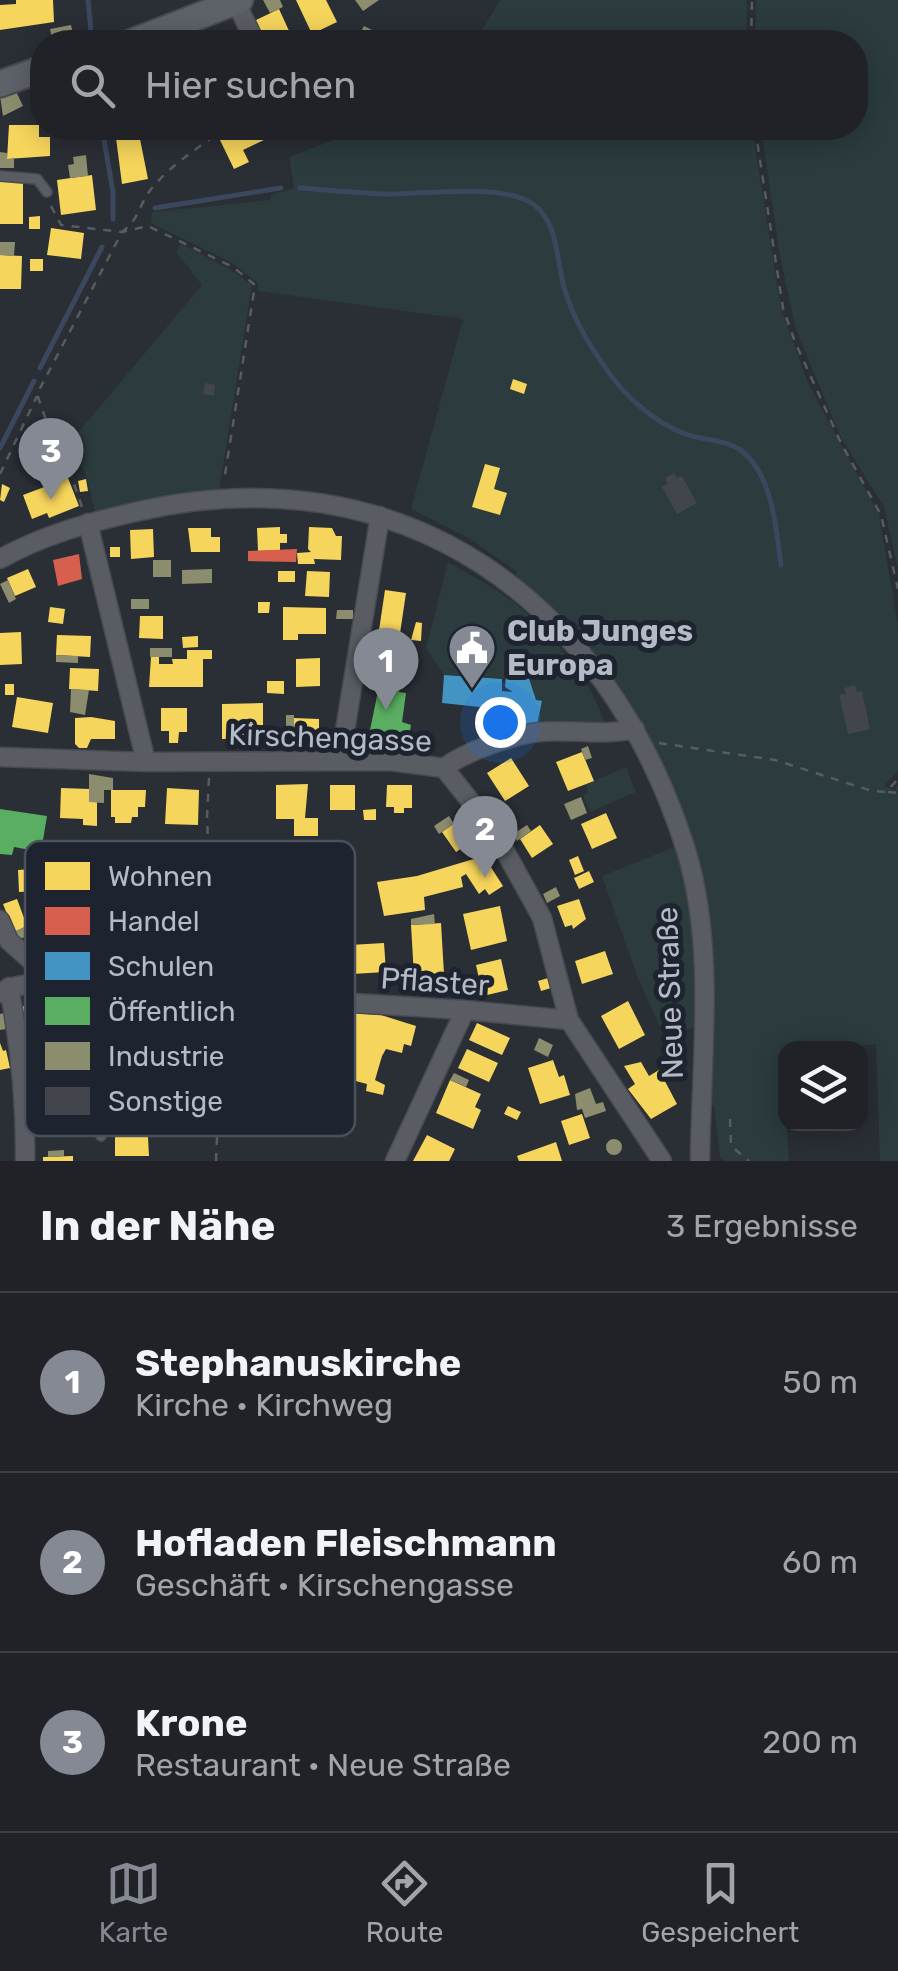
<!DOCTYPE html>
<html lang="de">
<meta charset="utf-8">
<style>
:root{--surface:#202228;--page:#2d2f34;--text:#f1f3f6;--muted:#a2a4a8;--line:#3d3f45;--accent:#848993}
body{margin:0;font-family:Rubik,sans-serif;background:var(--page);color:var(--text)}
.controls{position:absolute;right:30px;bottom:30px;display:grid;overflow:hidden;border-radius:20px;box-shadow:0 5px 25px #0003}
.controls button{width:90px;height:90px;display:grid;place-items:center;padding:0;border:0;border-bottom:2px solid var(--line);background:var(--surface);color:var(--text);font:50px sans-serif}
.you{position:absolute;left:500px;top:722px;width:35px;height:35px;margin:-25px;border:8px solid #fff;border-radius:50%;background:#1a73e8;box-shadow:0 0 0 15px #1a73e833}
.badge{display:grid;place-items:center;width:65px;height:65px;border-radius:50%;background:var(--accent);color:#fff;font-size:32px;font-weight:700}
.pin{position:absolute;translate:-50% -82px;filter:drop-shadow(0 2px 5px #0008)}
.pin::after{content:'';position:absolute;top:52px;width:35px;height:30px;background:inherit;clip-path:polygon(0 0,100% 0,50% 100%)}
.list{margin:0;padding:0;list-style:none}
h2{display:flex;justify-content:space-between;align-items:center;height:130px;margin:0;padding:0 40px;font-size:42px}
h2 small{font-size:32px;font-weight:400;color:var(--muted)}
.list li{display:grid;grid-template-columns:65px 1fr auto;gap:30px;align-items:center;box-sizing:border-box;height:180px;padding:0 40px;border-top:2px solid var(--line)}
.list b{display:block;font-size:38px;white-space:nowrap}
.list p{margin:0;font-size:32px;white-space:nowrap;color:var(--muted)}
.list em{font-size:32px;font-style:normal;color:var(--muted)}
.icon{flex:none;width:55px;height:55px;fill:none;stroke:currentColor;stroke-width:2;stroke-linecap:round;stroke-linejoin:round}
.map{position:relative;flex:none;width:898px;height:1161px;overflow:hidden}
.search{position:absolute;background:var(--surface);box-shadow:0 5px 25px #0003;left:30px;right:30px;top:30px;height:110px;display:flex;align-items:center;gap:25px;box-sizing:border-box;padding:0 35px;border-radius:40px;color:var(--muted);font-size:38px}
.sheet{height:670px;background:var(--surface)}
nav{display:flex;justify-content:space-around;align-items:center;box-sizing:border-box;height:140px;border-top:2px solid var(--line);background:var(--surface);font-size:28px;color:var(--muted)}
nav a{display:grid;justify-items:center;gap:5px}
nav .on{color:var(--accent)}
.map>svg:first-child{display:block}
.green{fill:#2b3b3e}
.homes{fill:#f6d55c}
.shops{fill:#d6604d}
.schools{fill:#4393c3}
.public{fill:#5aae61}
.industry{fill:#8c8c6e}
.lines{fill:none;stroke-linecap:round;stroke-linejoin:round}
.stream{stroke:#3a475d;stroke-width:5}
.building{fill:#42464c}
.lane-casing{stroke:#484a50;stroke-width:12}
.street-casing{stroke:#484a50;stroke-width:21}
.secondary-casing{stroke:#484a50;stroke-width:29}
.path{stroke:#585c61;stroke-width:2.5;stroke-dasharray:8 8;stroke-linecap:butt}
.lane{stroke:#595c63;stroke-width:9}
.street{stroke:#595c63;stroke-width:18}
.secondary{stroke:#5d6168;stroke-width:25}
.labels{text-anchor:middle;stroke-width:10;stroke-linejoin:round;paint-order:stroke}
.poi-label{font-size:30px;font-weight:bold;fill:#b4bac6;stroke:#1e242f;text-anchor:start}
.street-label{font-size:30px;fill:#b4bac6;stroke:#1e242f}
.key{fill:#1e242f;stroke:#4b515c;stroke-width:2.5}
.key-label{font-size:28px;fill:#b4bac6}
</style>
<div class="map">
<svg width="898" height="1161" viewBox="0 0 898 1161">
<rect width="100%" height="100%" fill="#2a2e35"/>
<path class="green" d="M500,0h247l-1,42h-271z
M756,0h142v568l-14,-61 -43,-69 -45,-108 -16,-73 -19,-129h95v-86h-101z
M365,128h387l29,180 27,75 71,131 19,111v146l-14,15 11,4 3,-5v376h-18l-4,-117 -32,4h-58l-1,9 -3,1 7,103h-65l-4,-5 -6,-50 -6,-2 -15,-254 -11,-36 -31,-72 -34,-58 -65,-76 -36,-32 1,-4 -47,-33 -59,-30 52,-190 -205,-28v-8l-26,-20 -81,-40 1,-11 118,-12 1,-5 23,-7 -5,-31z
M180,243l51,27 21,15 -33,206 -82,10 -42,11 -9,-37 -16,-33 132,-157 -25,-32z
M448,562c25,15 52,28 74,47 33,27 71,75 83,115l-68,1 5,-23 -6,-2 -11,-34 -23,13 -58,-4 -18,-27z
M626,767l10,25 -46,20 -7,-17 5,-3 -2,-8z
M677,846l15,70 5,110 -32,12 -28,-62 -35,-100z"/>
<path class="homes" d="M16,0h37l1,22 -54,8v-25l16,-1z
M296,0h30l11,22 -25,12z
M279,9l11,24 -25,9 -11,-21z
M9,125h30v12h11v19l-43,3z
M234,128h26l6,11 -23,11 6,12 -15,7 -14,-29 12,-6 -3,-4z
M139,134l9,45 -26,5 -6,-46z
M92,175l4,35 -35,5 -4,-35z
M0,179h23v45h-23z
M40,216v13h-11v-12z
M51,228l33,5 -3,26 -34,-4z
M0,255l22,1 -1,33h-21z
M30,259h13v12h-13z
M513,379l14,5 -3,10 -14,-5z
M485,464l15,4 -6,21 13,4 -7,22 -28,-8z
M68,478l11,28 -30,12 -2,-5 -15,6 -9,-24z
M86,479l2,12 -8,1 -2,-11z
M2,484l8,4 -6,14 -4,-2z
M280,527v7h7v9h-7v7l-22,1 -1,-23z
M309,527l23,1 4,8h6l-1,24 -27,-1 1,5h-17l-1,-11 14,-1 -3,-3z
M188,528h23v9h9v15h-29z
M153,529l1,28 -23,2 -1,-29z
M110,547h10v10h-10z
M28,569l8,18 -21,9 -8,-18z
M278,571h17v11h-17z
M307,571l23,1 -1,25 -24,-1z
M385,590l21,3 -7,47 -21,-3z
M258,602h12l-1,11h-11z
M50,607l15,2 -2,15 -15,-2z
M283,607l43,1v26h-28v6h-15z
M140,616h23v23l-24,-1z
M416,622l6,1 -1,18 -10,-1z
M21,632l1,32 -22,1v-32z
M57,635l34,1 -1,21 -34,-2z
M198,636v11l-15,1 -1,-11z
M187,650h25v9h-9v28h-54l2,-30h8v7h14l-1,-5h15z
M320,658v28l-24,1v-28z
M70,668l29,1 -1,22 -29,-2z
M267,681h17v13l-17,-1z
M5,684h9v11h-9z
M17,697l36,6 -5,30 -36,-6z
M263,703v35l-41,1v-35z
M161,708h26v24h-8l-1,11h-9v-12h-8z
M91,717l24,4v18h-24l-4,9h-8l-4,-4v-26z
M294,718l25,1v24h-25z
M582,752l12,29 -26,10 -12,-29z
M511,758l18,28 -24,15 -18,-28z
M308,784l-3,34h13v18h-24v-17h-18v-34z
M330,785h25v25h-25z
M387,785h25v23h-8v5h-10v-6h-8z
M61,788l29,1 -1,13h8v24l-14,-1v-6l-23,-1z
M167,788l32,2 -1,35 -33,-1z
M111,790h35l-1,17h-7v10h-6l-1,6h-16v-6h-4z
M376,809v11h-12l-1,-10z
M606,813l11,25 -25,11 -11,-25z
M459,820l14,21 -17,11 -14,-20z
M540,825l13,19 -21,14 -12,-19z
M578,856l6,15 -9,4 -6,-15z
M477,858l3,7 7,-4 16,25 -14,9 -4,-6 -6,5 -13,-20 -5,3 2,10 -39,10 1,13 -41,6 -7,-34 40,-6z
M44,868l2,23 -27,1 -1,-22z
M589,871l5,11 -15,7 -5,-11z
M17,899l10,27 -13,6 -11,-28z
M579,899l7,20 -13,10 -1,-4 -7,2 -8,-21z
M500,906l7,35 -36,9 -8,-36z
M441,923l4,68 -30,2 -4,-68z
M38,934l10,8 -4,4 6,5 -11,12 -15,-14z
M384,943l2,29 -34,2v6l-35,2 -2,-29 36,-2 -1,-6z
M605,951l8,23 -31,10 -7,-23z
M501,959l7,31 -25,6 -7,-31z
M548,978l3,10 -10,3 -3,-10z
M628,1001l17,34 -26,14 -18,-33z
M40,1004l5,34 -14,2 -1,-8 -8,1 -4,-26z
M349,1013l32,2 35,11 -5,20 -7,-2 -2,9 -16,-4 -4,7 -7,24 10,5 -2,10 -17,-4 1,-7 -15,-4 -7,-32 1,-13 3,1z
M477,1023l33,15 -8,17 -33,-15z
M0,1043l3,8 3,-1 4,18 -10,2z
M467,1049l31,14 -9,19 -31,-14z
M553,1060l6,17 5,-2 6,20 -30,9 -12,-36z
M641,1062l8,14 10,-6 18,34 -26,15 -23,-30 7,-5 -11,-18z
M450,1080l31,14 -6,13 6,3 -8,19 -37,-16z
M508,1106l13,6 -4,8 -13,-6z
M582,1114l8,24 -21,7 -8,-24z
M147,1119l2,37h-34v-36z
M427,1135l28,14 -6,12h-36z
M556,1142l6,19h-43l-2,-5z
M73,1156v5h-30v-4z"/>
<path class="shops" d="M297,549l-1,13 -48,-1v-10z
M79,554l3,25 -24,7 -5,-26z"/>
<path class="schools" d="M525,666l11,34 6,1 -5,24 -23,3 2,-17 -16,-1 -1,13 -11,-1 1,-14 -47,-5 2,-28 58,4v12l11,1 -8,-5 1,-11z"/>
<path class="public" d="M371,678l29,6 -1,8 7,1 -4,29 9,3 -2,12 -17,-7 -2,8 -21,-3 9,-44 -9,-2z
M0,809l47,7 -6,36 -27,-5 -2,8 -12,-1z"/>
<path class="industry" d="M263,0h17l3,7 -13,6z
M355,0h24l-16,11z
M71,25l3,13 -21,4 -3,-13z
M364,26l18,9 -3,7 -22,-3z
M297,32l6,10h-17l-2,-4z
M15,89l8,17 -20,10 -3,-20z
M0,152l7,1v6h7v9h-14z
M86,155l2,21 -18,2 -2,-13 6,-1 -1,-7z
M0,242h15l-1,14 -14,-1z
M153,560h18v17h-18z
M212,569v14l-30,1v-14z
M8,580l8,19 -7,4 -9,-19z
M131,599h18v10h-18z
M337,610h16v9h-17z
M150,648h22v9h-22z
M375,648l15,2 -3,16 -14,-2z
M56,655l22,1v7l-22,-1z
M71,689l18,1 -4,25 -15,-3z
M286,715h8v17h-8z
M588,746l4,12 -7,2 -4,-11z
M89,774l24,4v12h-9v13l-15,-1z
M581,797l6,16 -16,7 -7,-16z
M449,816l5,8 -15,10 -5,-8z
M527,825l4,6 -14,10 -4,-7z
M556,887l4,9 -13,7 -4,-9z
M434,914l1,10 -24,1v-6z
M27,926l4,9 -14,5 -3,-8z
M394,966l1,15h-7l-1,-14z
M9,1012l2,16 -11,2v-16z
M539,1038l14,7 -5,12 -14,-7z
M454,1073l15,7 -3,7 -16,-7z
M590,1088l6,16 7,-2 3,9 -21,7 -3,-9 -5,1 -2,-16z
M606 1147a8 8 0 1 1 16 0a8 8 0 1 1-16 0Z
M64,1150v6l-16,1v-6z"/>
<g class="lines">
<path class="stream" d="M88,0l3,31
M102,128l11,64v27
M300,188c27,2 55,5 83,6 39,1 117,-12 150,10 27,19 23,61 33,90 8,25 24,52 39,73 18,28 49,55 80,67 19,7 42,5 58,18 30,25 33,77 38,113
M155,208l126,-20
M40,368l62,-121
M0,448l34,-67"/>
</g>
<path class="building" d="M205,383l10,2 -1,11 -11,-2z
M674,473l3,5 5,-2 15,27 -20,11 -15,-27 6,-4 -3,-5z
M855,685l2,7 5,-1 8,38 -22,5 -9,-39 7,-1 -2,-6z"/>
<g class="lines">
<g class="lane-casing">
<path id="lane" d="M0,176l37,3 10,13
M92,987l8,30 -7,21 8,98"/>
</g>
<g class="street-casing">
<path id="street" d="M236,2l19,40
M88,523l58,239
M0,559c43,-24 87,-36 135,-47 266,-62 472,87 551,338 30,98 15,209 14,310
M0,757l146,5 244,-1 54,7 50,63 48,87 27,102 93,141
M340,761l40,-245
M444,768c20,-16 71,-34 96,-36 32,-3 63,4 95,-3
M0,920l9,21 27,24
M9,987c11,59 17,114 16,174
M0,993c18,-12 41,-8 63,-8l402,25 104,10
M395,1161l70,-151"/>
</g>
<g class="secondary-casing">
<path id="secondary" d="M132,42l108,-42
M0,84l42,-15"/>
</g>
<path class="path" d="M751,42l1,-42
M755,128l28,180 12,34 46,101 40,72 17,74
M51,206l10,19 61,7 26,-6 85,41 22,18 -31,196
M0,474l37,-78
M82,507l-21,-61 -15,-26 -9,-26 85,-162c17,-13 16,-24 27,-40 19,-26 51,-45 76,-64
M659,743l116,17 97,31 14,1 12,-13
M209,778l-2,39 4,98 8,40 -2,24
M888,792l10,1
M730,1119l1,27 18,15
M216,1161l6,-148"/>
<use href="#lane" class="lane"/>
<use href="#street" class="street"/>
<use href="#secondary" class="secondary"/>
</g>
<defs>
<g id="civic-pin" transform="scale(2.5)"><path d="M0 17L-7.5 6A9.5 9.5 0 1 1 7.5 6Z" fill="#848993" stroke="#1e242f"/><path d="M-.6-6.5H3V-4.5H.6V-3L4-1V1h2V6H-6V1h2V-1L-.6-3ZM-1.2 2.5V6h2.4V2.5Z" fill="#fff"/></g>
</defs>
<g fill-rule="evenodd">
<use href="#civic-pin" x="472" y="648"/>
</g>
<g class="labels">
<g class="poi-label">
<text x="507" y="641">Club Junges<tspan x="507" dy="34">Europa</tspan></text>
</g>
<g class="street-label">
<text transform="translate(330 738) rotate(2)" y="10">Kirschengasse</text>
<text transform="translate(435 982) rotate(4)" y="10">Pflaster</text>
<text transform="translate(670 993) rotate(-92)" y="10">Neue Straße</text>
</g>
</g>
<rect x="25" y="841" width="330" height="295" rx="15" class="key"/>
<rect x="45" y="862" width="45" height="28" fill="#f6d55c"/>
<rect x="45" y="907" width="45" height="28" fill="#d6604d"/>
<rect x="45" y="952" width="45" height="28" fill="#4393c3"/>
<rect x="45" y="997" width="45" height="28" fill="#5aae61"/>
<rect x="45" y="1042" width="45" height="28" fill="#8c8c6e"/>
<rect x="45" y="1087" width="45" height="28" fill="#42464c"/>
<g class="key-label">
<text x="108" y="886">Wohnen</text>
<text x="108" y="931">Handel</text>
<text x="108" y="976">Schulen</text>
<text x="108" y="1021">Öffentlich</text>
<text x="108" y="1066">Industrie</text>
<text x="108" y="1111">Sonstige</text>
</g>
</svg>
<div class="controls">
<button><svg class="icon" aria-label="layers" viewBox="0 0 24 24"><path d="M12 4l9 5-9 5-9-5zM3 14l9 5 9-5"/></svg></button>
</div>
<div class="you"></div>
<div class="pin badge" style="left:386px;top:710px">1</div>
<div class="pin badge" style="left:485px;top:878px">2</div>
<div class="pin badge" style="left:51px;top:500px">3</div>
<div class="search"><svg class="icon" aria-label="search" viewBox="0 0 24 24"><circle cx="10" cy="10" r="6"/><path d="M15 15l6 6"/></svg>Hier suchen</div>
</div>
<section class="sheet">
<h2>In der Nähe<small>3 Ergebnisse</small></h2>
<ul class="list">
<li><span class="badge">1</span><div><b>Stephanuskirche</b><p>Kirche · Kirchweg</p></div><em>50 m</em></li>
<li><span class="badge">2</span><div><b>Hofladen Fleischmann</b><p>Geschäft · Kirschengasse</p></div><em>60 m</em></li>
<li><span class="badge">3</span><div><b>Krone</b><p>Restaurant · Neue Straße</p></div><em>200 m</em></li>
</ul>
</section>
<nav>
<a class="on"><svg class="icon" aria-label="map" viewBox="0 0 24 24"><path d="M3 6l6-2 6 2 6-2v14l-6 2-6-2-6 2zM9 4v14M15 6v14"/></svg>Karte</a>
<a><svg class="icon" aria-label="directions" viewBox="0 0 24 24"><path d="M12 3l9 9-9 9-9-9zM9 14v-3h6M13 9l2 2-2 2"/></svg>Route</a>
<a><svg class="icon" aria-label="saved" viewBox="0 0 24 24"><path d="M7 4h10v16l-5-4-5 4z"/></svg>Gespeichert</a>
</nav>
